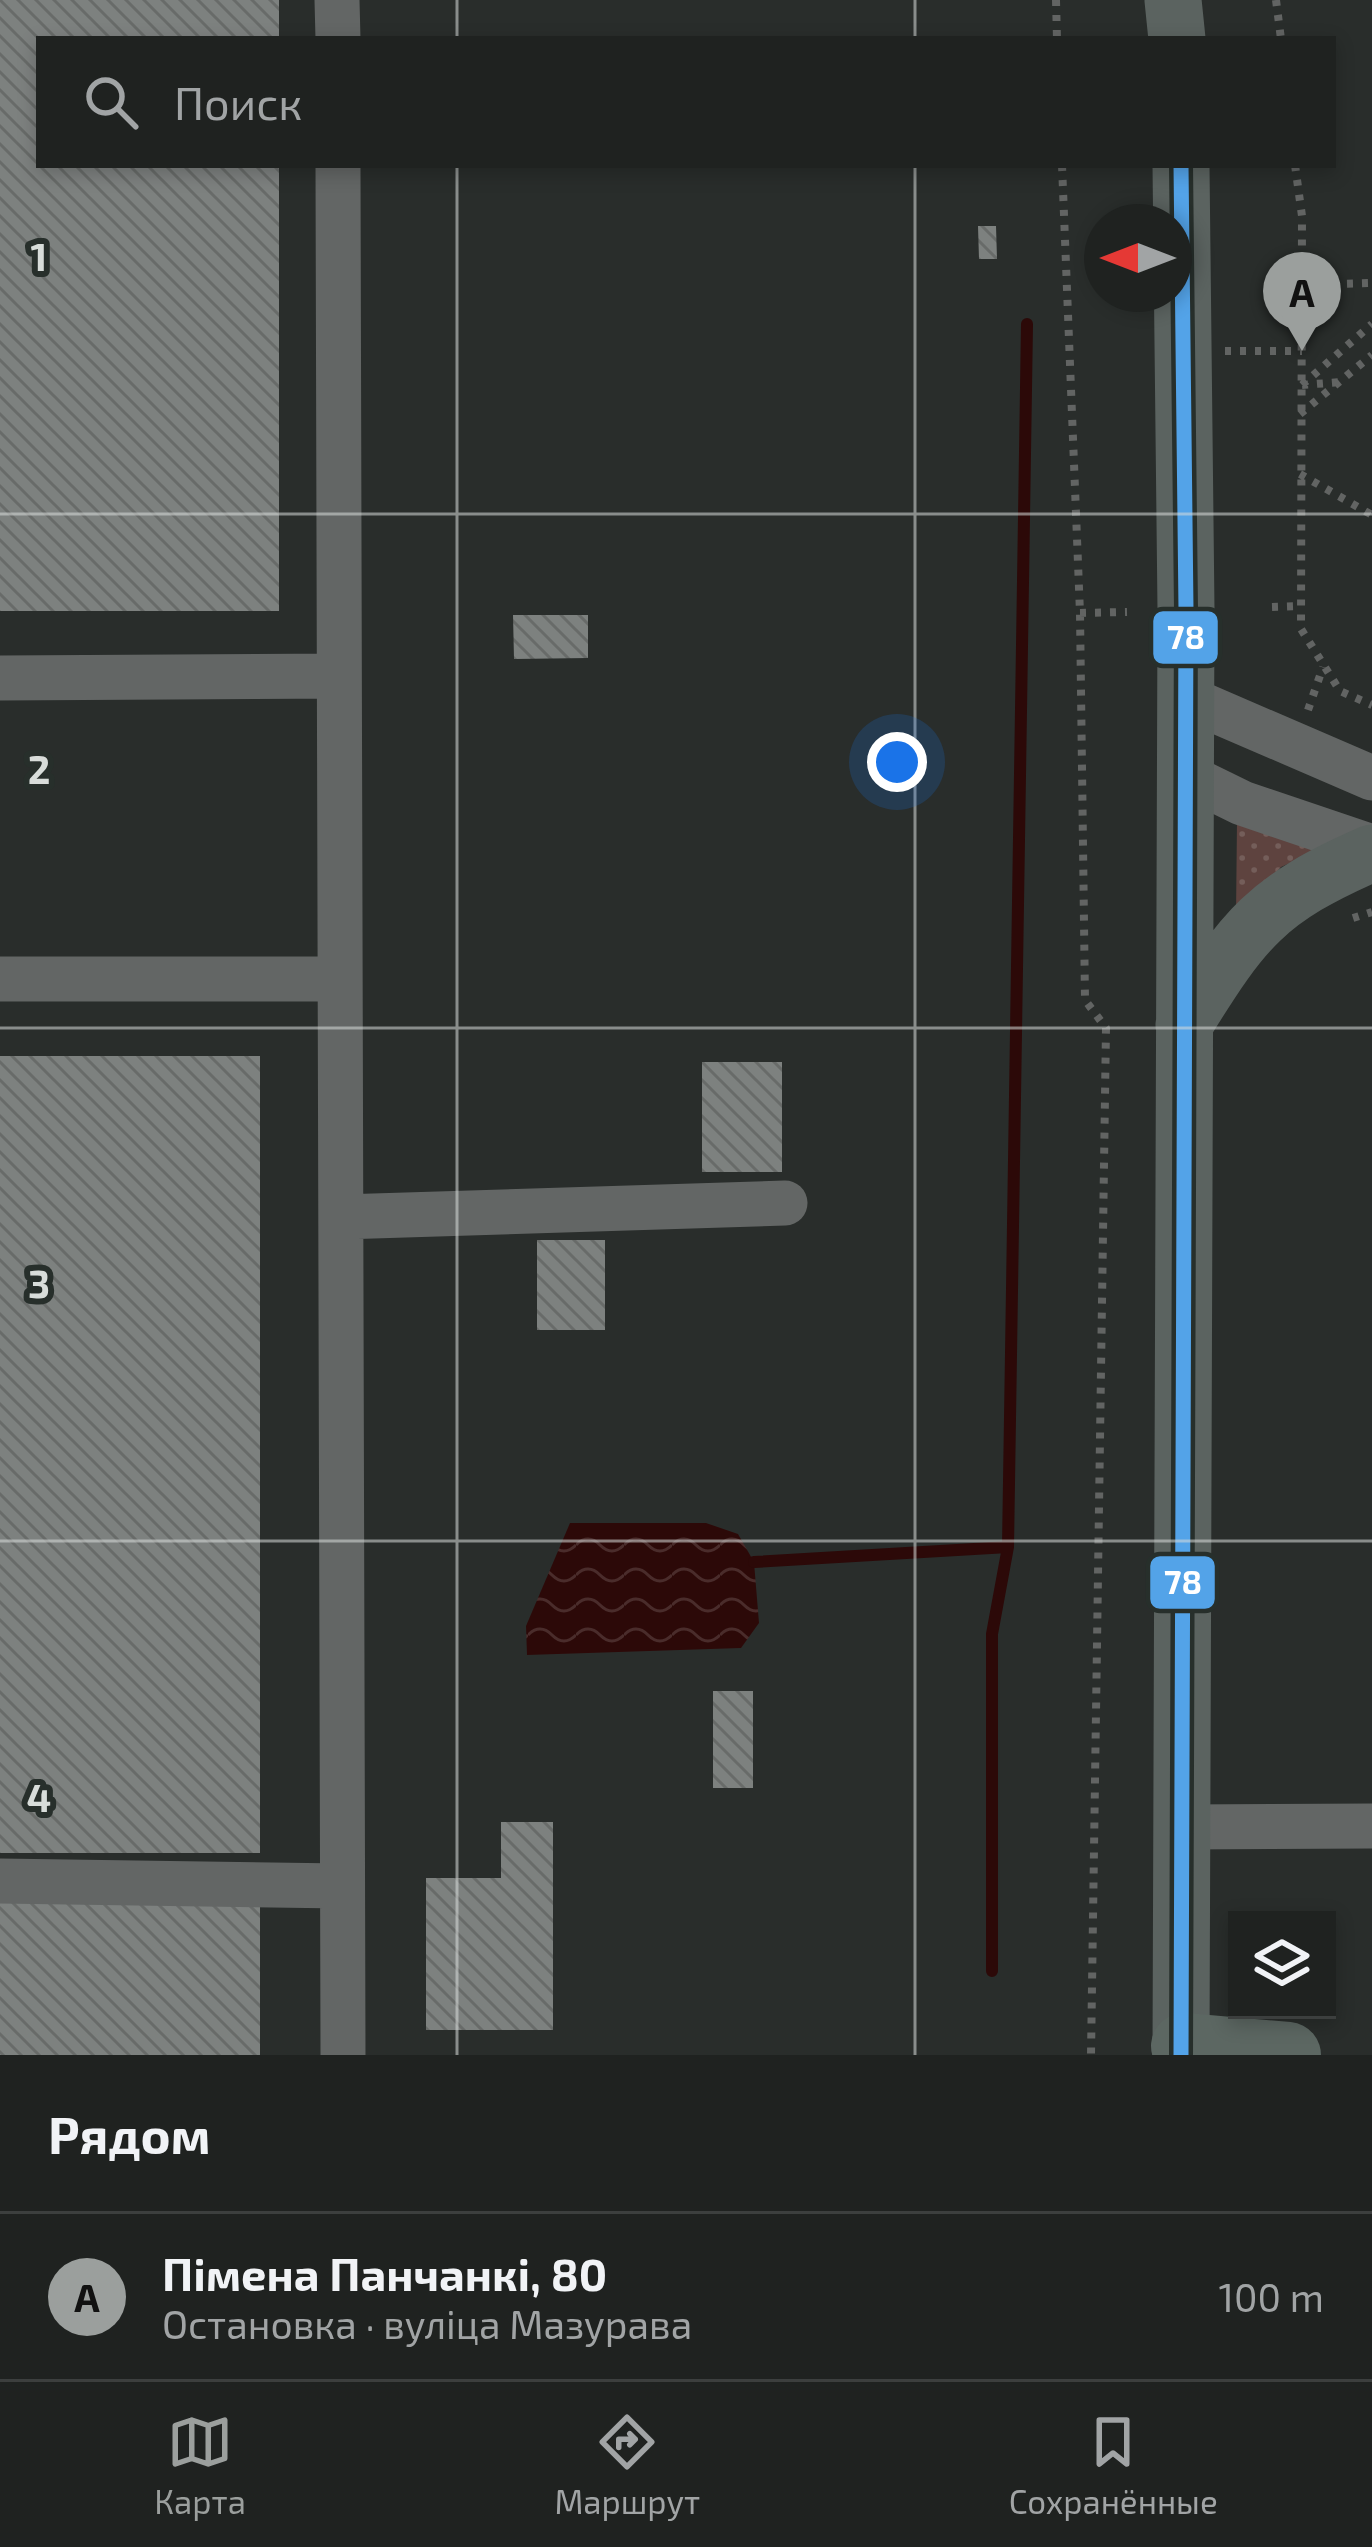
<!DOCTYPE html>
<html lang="ru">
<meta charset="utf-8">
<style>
:root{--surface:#1f2220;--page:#2c2f2d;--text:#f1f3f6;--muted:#a1a4a5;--line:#3c3f3e;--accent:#9b9f9d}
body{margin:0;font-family:"Exo 2",sans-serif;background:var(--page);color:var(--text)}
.controls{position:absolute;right:36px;bottom:36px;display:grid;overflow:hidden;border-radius:0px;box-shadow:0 6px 18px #0003}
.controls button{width:108px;height:108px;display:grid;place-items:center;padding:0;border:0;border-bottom:3px solid var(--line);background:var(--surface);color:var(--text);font:60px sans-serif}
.compass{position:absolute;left:1084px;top:204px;width:108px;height:108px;border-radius:50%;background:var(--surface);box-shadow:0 6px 18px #0003;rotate:270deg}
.you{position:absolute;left:897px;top:762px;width:42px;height:42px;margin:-30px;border:9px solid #fff;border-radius:50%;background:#1a73e8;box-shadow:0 0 0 18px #1a73e833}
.badge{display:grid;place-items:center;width:78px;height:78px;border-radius:50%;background:var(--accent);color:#111;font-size:39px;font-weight:700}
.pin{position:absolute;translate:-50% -99px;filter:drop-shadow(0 3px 6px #0008)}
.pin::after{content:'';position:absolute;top:63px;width:42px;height:36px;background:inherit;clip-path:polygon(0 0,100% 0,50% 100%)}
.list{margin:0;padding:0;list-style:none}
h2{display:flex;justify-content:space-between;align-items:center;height:156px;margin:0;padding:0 48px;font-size:51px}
h2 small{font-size:39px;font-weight:400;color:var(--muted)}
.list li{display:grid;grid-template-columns:78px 1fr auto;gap:36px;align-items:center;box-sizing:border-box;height:168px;padding:0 48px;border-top:3px solid var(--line)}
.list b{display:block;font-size:45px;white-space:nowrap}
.list p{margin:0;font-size:39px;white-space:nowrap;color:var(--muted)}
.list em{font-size:39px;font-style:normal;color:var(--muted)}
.icon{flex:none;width:66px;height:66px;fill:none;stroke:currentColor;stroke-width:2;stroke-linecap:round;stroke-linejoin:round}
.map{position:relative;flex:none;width:1372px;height:2055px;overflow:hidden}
.search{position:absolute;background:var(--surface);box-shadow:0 6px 18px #0003;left:36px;right:36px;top:36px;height:132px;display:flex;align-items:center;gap:30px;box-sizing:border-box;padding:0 42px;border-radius:0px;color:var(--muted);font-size:45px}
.sheet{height:324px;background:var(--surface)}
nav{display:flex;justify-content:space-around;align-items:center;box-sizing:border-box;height:168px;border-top:3px solid var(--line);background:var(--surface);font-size:33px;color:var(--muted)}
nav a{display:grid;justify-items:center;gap:6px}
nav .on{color:var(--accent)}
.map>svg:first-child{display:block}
.grass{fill:url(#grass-dots)}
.water{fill:url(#water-waves)}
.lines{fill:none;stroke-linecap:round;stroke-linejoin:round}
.stream{stroke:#2c0908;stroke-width:12}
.building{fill:url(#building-back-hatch)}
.path{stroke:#626463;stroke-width:8;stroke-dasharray:6 9;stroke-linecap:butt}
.minor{stroke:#636665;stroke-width:45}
.major{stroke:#5b6360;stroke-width:57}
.highway{stroke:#5c6762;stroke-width:66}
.bus-1-casing{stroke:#272f2b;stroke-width:24}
.bus-1{stroke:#53a3e8;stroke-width:15}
.grid{fill:none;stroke:#d8ddda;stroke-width:3;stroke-opacity:0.55}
.grid-label{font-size:39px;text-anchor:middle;font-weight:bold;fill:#d8ddda;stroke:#272f2b;stroke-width:12;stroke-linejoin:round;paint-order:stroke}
.line-badge{stroke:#272f2b;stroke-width:4.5}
.badge-label{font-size:33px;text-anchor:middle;font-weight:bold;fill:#fff}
</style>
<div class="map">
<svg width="1372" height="2055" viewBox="0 0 1372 2055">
<defs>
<pattern id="grass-dots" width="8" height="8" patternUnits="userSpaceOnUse" patternTransform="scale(3)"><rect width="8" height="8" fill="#5e433f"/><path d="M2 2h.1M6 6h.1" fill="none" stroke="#745e5a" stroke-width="1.8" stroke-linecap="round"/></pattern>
<pattern id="water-waves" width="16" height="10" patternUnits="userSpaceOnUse" patternTransform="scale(3)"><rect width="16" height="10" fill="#2c0908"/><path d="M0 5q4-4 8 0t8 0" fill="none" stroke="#4a2c2b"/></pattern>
<pattern id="building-back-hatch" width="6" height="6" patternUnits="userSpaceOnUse" patternTransform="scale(3)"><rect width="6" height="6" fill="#7d817f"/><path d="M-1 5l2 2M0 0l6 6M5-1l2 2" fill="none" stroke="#686b69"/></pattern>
</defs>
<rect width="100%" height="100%" fill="#292d2b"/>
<path class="grass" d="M1237,822l81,28 -37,17 -45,50z"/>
<path class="water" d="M570,1523h136l32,11 16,28 5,61 -18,25 -214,7 -1,-29z"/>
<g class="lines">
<path class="stream" d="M754,1562l254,-15
M992,1971v-337l16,-87 19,-1223"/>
</g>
<path class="building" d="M0,0h279v39h-240v126h240v446h-279z
M978,226h18l1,33h-18z
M513,615h75v43l-74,1z
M0,1056h260v797h-260z
M702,1062h80v110h-80z
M537,1240h68v90h-68z
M713,1691h40v97h-40z
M501,1822h52v208h-127v-152h75z
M0,1899h260v156h-260z"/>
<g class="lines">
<path class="path" d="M1056,0l1,39
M1276,0l5,39
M1062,165l18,448 5,387 21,28 -15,1027
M1295,165l7,51 -1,413 39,62 32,14
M1302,285l70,-2
M1225,351h77
M1302,385l70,-61
M1302,385l39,-3
M1300,414l72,-59
M1300,474l72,41
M1272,607l29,-1
M1080,613l47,-1
M1308,710l15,-43
M1353,918l19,-6"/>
<path class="minor" d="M337,0l1,39
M338,165l5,1890
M0,678l339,-2
M1184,697l188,81
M1183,774l59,29 130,44
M0,979h340
M341,1217l444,-14
M1184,1827l188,-1
M0,1881l342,5"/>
<path class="major" d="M1173,0l4,39
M1181,165l5,445 -5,1445
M1184,1025c60,-97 82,-126 188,-172"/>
<path class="highway" d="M1184,2046l104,9"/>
<g class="bus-1-casing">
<path id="bus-1" d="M1181,165l5,445 -5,1445"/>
</g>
<use href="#bus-1" class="bus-1"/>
</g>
<path class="grid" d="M457,0v39M915,0v39M457,165v1890M915,165v1890M0,514h1372M0,1028h1372M0,1541h1372"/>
<g class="grid-label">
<text x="39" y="271">1</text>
<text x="39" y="784">2</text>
<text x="39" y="1298">3</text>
<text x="39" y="1812">4</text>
</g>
<g class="line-badge">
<rect x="1151" y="609" width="69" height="57" rx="12" fill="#53a3e8"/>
<rect x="1148" y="1554" width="69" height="57" rx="12" fill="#53a3e8"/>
</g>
<g class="badge-label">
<text x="1186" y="649">78</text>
<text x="1183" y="1594">78</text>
</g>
</svg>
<div class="controls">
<button><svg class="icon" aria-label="layers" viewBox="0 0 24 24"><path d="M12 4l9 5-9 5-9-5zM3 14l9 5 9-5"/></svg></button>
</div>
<svg class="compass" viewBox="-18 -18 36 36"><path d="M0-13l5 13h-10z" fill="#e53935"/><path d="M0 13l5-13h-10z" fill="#a1a4a5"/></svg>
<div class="you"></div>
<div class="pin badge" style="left:1302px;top:351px">A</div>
<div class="search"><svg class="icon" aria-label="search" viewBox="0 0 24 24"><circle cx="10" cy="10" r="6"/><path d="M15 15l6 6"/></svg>Поиск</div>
</div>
<section class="sheet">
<h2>Рядом<small></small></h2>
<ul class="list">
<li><span class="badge">A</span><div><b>Пімена Панчанкі, 80</b><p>Остановка · вуліца Мазурава</p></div><em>100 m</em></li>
</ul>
</section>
<nav>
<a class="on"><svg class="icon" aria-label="map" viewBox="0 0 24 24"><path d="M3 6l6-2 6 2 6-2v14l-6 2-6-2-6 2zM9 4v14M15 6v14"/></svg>Карта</a>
<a><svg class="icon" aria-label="directions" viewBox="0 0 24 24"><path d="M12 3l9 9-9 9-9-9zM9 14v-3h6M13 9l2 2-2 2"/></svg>Маршрут</a>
<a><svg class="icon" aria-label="saved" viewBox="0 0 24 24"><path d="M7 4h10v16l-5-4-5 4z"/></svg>Сохранённые</a>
</nav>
